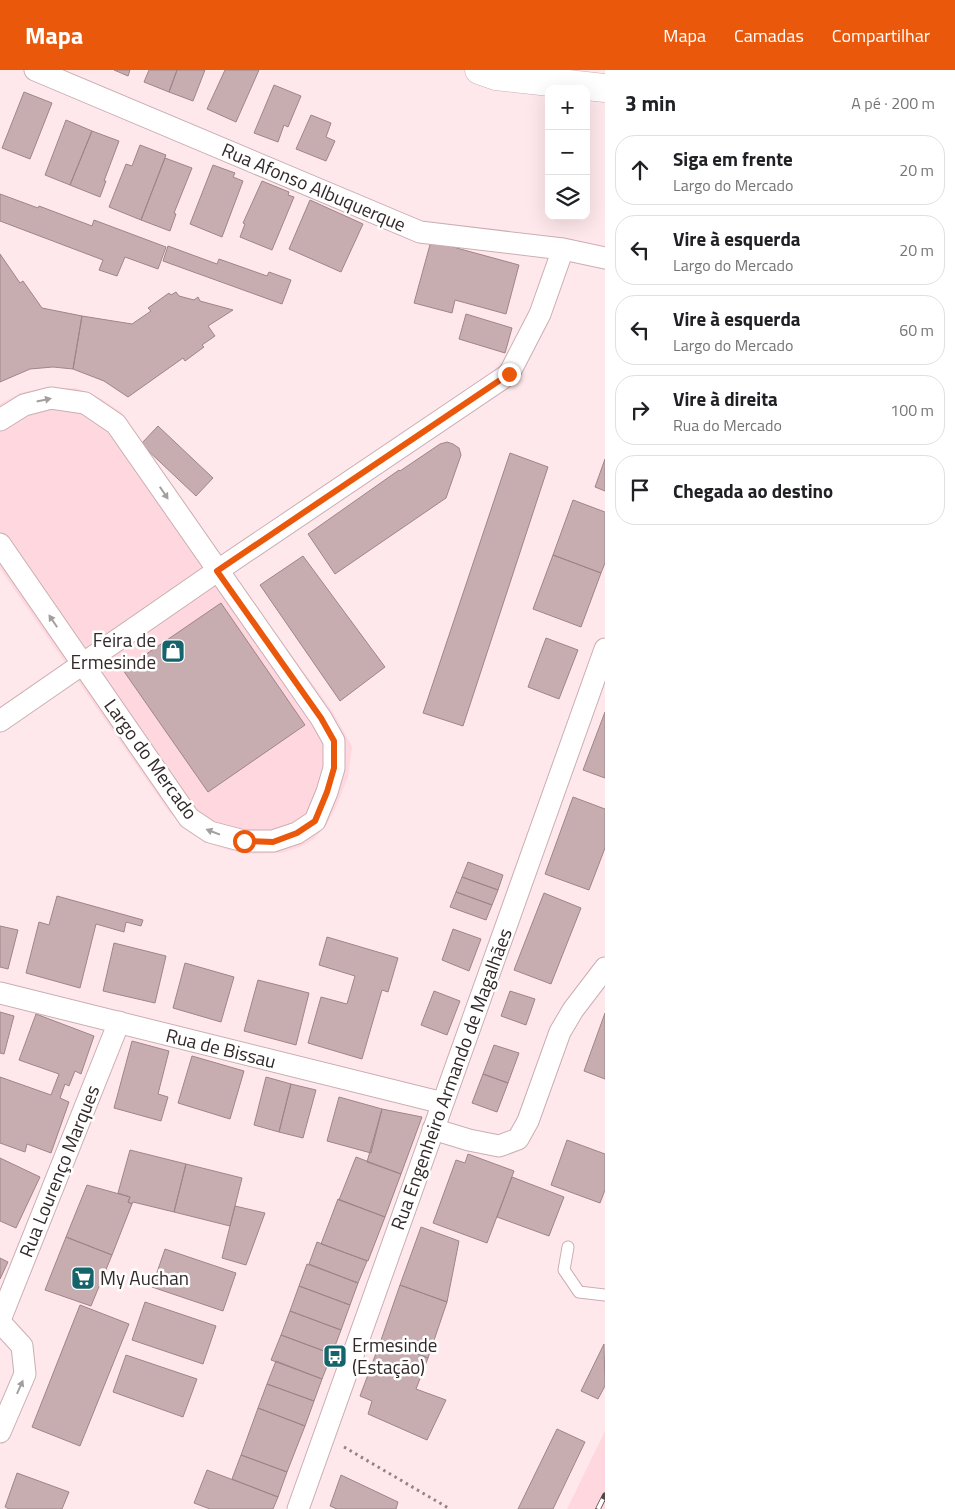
<!DOCTYPE html>
<html lang="pt">
<meta charset="utf-8">
<style>
:root{--surface:#fff;--page:#f2f2f2;--text:#202124;--muted:#757577;--line:#e0e0e0;--accent:#ea580c}
body{margin:0;font-family:"Titillium Web",sans-serif;background:var(--page);color:var(--text)}
.controls{position:absolute;right:15px;top:15px;display:grid;overflow:hidden;border-radius:10px;box-shadow:0 5px 20px #0002}
.controls button{width:45px;height:45px;display:grid;place-items:center;padding:0;border:0;border-bottom:1px solid var(--line);background:var(--surface);color:var(--text);font:25px sans-serif}
.stop{position:absolute;width:15px;height:15px;margin:-11px;border:4px solid #ea580c;border-radius:50%;background:#fff}
.stop.end{background:#ea580c;border-color:#fff;box-shadow:0 1px 5px #0008}
.list{margin:0;padding:0;list-style:none}
h2{display:flex;justify-content:space-between;align-items:center;height:65px;margin:0;padding:0 20px;font-size:21px}
h2 small{font-size:16px;font-weight:400;color:var(--muted)}
.list li{display:grid;grid-template-columns:32px 1fr auto;gap:15px;align-items:center;box-sizing:border-box;height:70px;margin:0 10px 10px;padding:0 10px;border:1px solid var(--line);border-radius:20px}
.list b{display:block;font-size:19px;white-space:nowrap}
.list p{margin:0;font-size:16px;white-space:nowrap;color:var(--muted)}
.list em{font-size:16px;font-style:normal;color:var(--muted)}
.icon{flex:none;width:28px;height:28px;fill:none;stroke:currentColor;stroke-width:2;stroke-linecap:round;stroke-linejoin:round}
.map{position:relative;flex:none;width:605px;height:1439px;overflow:hidden}
header{display:flex;align-items:center;gap:30px;box-sizing:border-box;height:70px;padding:0 25px;background:var(--accent);color:#fff}
header strong{font-size:24px}
nav{display:flex;gap:28px;margin-inline-start:auto;font-size:18px}
main{display:flex}
aside{flex:1;background:var(--surface)}
.map>svg:first-child{display:block}
.built{fill:#fed8de}
.building{fill:#c7acb0;stroke:#9f8589}
.lines{fill:none;stroke-linecap:round;stroke-linejoin:round}
.lane-casing{stroke:#caaeb3;stroke-width:13}
.street-casing{stroke:#caaeb3;stroke-width:23}
.secondary-casing{stroke:#caaeb3;stroke-width:29}
.path{stroke:#938385;stroke-width:3;stroke-dasharray:2.5 4;stroke-linecap:butt}
.lane{stroke:#fff;stroke-width:11}
.street{stroke:#fff;stroke-width:21}
.secondary{stroke:#fff;stroke-width:28}
.rail-casing{stroke:#534748;stroke-width:5.5}
.rail{stroke:#fff;stroke-width:4;stroke-dasharray:11;stroke-linecap:butt}
.oneway{fill:#a39f9f}
.route{stroke:#ea580c;stroke-width:6}
.labels{text-anchor:middle;stroke-width:5;stroke-linejoin:round;paint-order:stroke}
.street-label{font-size:19px;fill:#33292a;stroke:#fff}
.poi-label{font-size:19px;fill:#33292a;stroke:#fff;text-anchor:start}
</style>
<header>
<strong>Mapa</strong>
<nav><a>Mapa</a><a>Camadas</a><a>Compartilhar</a></nav>
</header>
<main>
<div class="map">
<svg width="605" height="1439" viewBox="0 0 605 1439">
<rect width="100%" height="100%" fill="#ffe8eb"/>
<path class="built" d="M58,318h18l24,10 21,14 85,121 41,61 84,115 21,37 -4,31 -12,30 -9,17 -13,15 -14,8 -19,6 -33,1 -20,-4 -17,-6 -23,-14 -19,-18 -169,-243v-165l20,-11 19,-4z
M605,1361v78h-38z"/>
<path class="building" d="M114,0h16l-2,6z
M149,0h28l-8,22 -25,-10z
M177,0h28l-12,31 -24,-9z
M225,0h34l-23,52 -29,-13z
M274,15l27,11 -13,31 -4,-2 -6,17 -24,-9z
M24,22l28,11 -22,56 -28,-11z
M311,45l20,8 -5,14 9,4 -9,20 -30,-12z
M66,50l26,11 -22,54 -25,-10z
M92,61l27,10 -15,40h2l-6,16 -30,-12z
M140,75l26,10 -25,65 -32,-13 17,-43 6,2z
M165,88l27,10 -18,45 2,1 -6,17 -29,-11z
M213,95l22,8 -2,4 10,4 -21,56 -32,-13z
M262,111l27,11 -1,3 6,2 -22,53 -32,-13 5,-13 -2,-1z
M0,124l38,14 1,-2 53,20 2,-6 72,27 -8,22 -33,-12 -8,19 -18,-6 4,-10 -103,-39z
M310,130l53,24 -22,48 -52,-23z
M431,171l88,24 -13,49 -51,-14 -3,13 -38,-10z
M168,176l49,18 2,-5 48,17 2,-4 22,8 -9,24 -119,-43z
M0,184l20,29 3,-2 19,27 40,8 -9,53 -20,-2 -23,2 -30,13z
M176,222l3,4 15,4 4,-3 2,4 33,9 -25,16 7,10 -13,9 2,2 -19,14 -2,-3 -55,39 -24,-16 -31,-12 9,-53 50,8 19,-13 -3,-3 21,-15 2,2z
M466,244l46,14 -7,25 -46,-14z
M158,356l55,52 -17,18 -55,-52z
M447,372l6,2 6,4 2,7 -15,43 -111,76 -27,-40 91,-64 1,1 40,-27z
M510,383l38,14 -85,259 -40,-13z
M605,389v32l-10,-4z
M573,430l32,12v51l-4,10 -48,-18z
M553,485l48,18 -20,54 -48,-18z
M303,486l82,111 -45,34 -80,-116z
M221,533l84,122 -97,67 -85,-122z
M546,568l32,12 -19,49 -31,-12z
M605,642v66l-22,-8z
M573,727l32,12v39l-16,42 -44,-16z
M468,792l35,13 -5,15 -36,-13z
M462,807l36,13 -6,15 -36,-13z
M456,822l36,13 -6,15 -36,-13z
M544,823l37,15 -30,76 -37,-14z
M57,826l86,24 -2,6 -15,-4 -2,10 -28,-8 -16,64 -54,-15 13,-51 10,3z
M0,856l18,4 -10,39 -8,-2z
M453,859l28,10 -12,32 -27,-11z
M327,867l71,21 -10,34 -6,-2 -20,69 -54,-16 13,-46 26,7 8,-28 -36,-11z
M114,873l52,13 -11,47 -52,-12z
M185,893l49,14 -13,45 -48,-14z
M258,910l51,13 -13,52 -52,-14z
M434,921l26,10 -13,34 -26,-10z
M510,921l25,8 -9,26 -25,-9z
M0,942l14,4 -10,38 -4,-1z
M605,943v66l-21,-8z
M36,944l58,22 -13,38 -6,-3 -6,15 -4,-2 -5,14 9,4 -18,51 -24,-9 -2,8 -25,-9v-66l51,18 8,-21 -40,-14z
M132,971l37,10 -11,43 10,3 -7,24 -47,-13z
M494,975l25,8 -11,30 -25,-9z
M192,986l52,15 -14,48 -52,-16z
M483,1004l25,9 -11,29 -25,-9z
M266,1007l25,7 -12,48 -25,-7z
M291,1014l25,6 -13,48 -24,-6z
M339,1027l43,12 -11,44 -44,-12z
M382,1039l40,8 -21,57 -34,-12z
M567,1070l38,14v36l-5,13 -49,-18z
M130,1080l56,14 -12,48 -41,-10 -1,2 -4,-2 2,-5 -12,-4z
M468,1084l46,17 -27,72 -54,-20 23,-63 9,3z
M356,1087l45,17 -16,43 -46,-17z
M0,1088l40,19 -24,51 -16,-7z
M186,1094l56,14 -12,48 -56,-14z
M512,1107l52,20 -15,39 -52,-19z
M87,1115l43,12 -2,5 4,2 -20,51 -46,-18z
M338,1129l47,18 -17,44 -47,-17z
M235,1136l30,7 -19,52 -24,-7z
M421,1157l38,14 -12,61 -47,-17z
M66,1167l46,18 -21,51 -46,-16z
M317,1172l50,19 -9,22 -49,-19z
M165,1179l71,24 -13,38 -71,-24z
M0,1188l8,4 -8,17z
M307,1194l51,19 -8,22 -51,-19z
M400,1215l47,17 -19,56 -47,-18z
M299,1216l51,19 -9,25 -51,-19z
M145,1232l71,24 -13,38 -71,-24z
M80,1235l49,19 -49,122 -48,-19z
M290,1241l51,19 -9,24 -51,-19z
M281,1265l51,19 -10,25 -51,-19z
M381,1270l47,18 -12,31 30,11 -19,40 -59,-26 4,-13 -12,-5z
M604,1274l1,42 -7,13 -17,-8z
M126,1285l71,24 -14,38 -70,-25z
M276,1291l46,18 -8,22 -47,-17z
M267,1314l47,17 -9,25 -47,-18z
M258,1338l47,18 -18,46 -46,-17z
M557,1359l28,13 -32,67h-35z
M241,1385l46,17 -9,25 -46,-18z
M207,1400l71,27 -5,12h-63l-16,-6z
M17,1403l52,19 -7,17h-53l-4,-2z
M341,1405l57,27 -2,7h-59l-7,-3z"/>
<g class="lines">
<g class="lane-casing">
<path id="lane" d="M568,1177l-4,23 15,22 26,3"/>
</g>
<g class="street-casing">
<path id="street" d="M35,0l385,162 143,17 42,9
M0,350l24,-15 27,-7 34,5 31,21 205,294 13,23v27l-7,24 -12,29 -18,12 -24,8h-29l-34,-9 -21,-14 -189,-274
M0,651l217,-150 292,-197 31,-60 23,-65
M0,923l443,110
M433,1059l36,11 30,6 19,-7 10,-18 32,-89 13,-22 32,-42
M0,1250l119,-298
M0,1252l22,24 3,28 -25,58
M298,1439l307,-860"/>
</g>
<g class="secondary-casing">
<path id="secondary" d="M479,0l17,6 109,12"/>
</g>
<path class="path" d="M344,1377l106,62"/>
<use href="#lane" class="lane"/>
<use href="#street" class="street"/>
<use href="#secondary" class="secondary"/>
<g class="rail-casing">
<path id="rail" d="M598,1439l7,-14"/>
</g>
<use href="#rail" class="rail"/>
</g>
<defs><path id="oneway-solid" d="M-6-.8H1V-3.2L6.5 0L1 3.2V.8H-6Z" transform="scale(1.25)"/></defs>
<g class="oneway">
<use href="#oneway-solid" transform="translate(44 330) rotate(-12)"/>
<use href="#oneway-solid" transform="translate(164 423) rotate(56)"/>
<use href="#oneway-solid" transform="translate(53 551) rotate(-124)"/>
<use href="#oneway-solid" transform="translate(213 762) rotate(-159)"/>
<use href="#oneway-solid" transform="translate(20 1317) rotate(-66)"/>
</g>
<g class="lines">
<path class="route" d="M244,771l29,1 24,-9 18,-12 12,-29 7,-24v-27l-13,-23 -104,-147 292,-197"/>
</g>
<defs>
<g id="shop-square" transform="scale(1.25)"><rect x="-9" y="-9" width="18" height="18" rx="4" fill="#16646b" stroke="#fff"/><path d="M-5-2.5h2.3a2.7 3.5 0 0 1 5.4 0H5L5.5 6h-11ZM-1.5-2.5h3a1.5 2.3 0 0 0-3 0Z" fill="#fff"/></g>
<g id="supermarket-square" transform="scale(1.25)"><rect x="-9" y="-9" width="18" height="18" rx="4" fill="#16646b" stroke="#fff"/><path d="M-6-5.5h2.5l.6 2H6L4.5 2H-2.5L-4.4-4H-6ZM-1.5 3.2a1.3 1.3 0 1 0 .1 0ZM3 3.2a1.3 1.3 0 1 0 .1 0Z" fill="#fff"/></g>
<g id="bus-square" transform="scale(1.25)"><rect x="-9" y="-9" width="18" height="18" rx="4" fill="#16646b" stroke="#fff"/><path d="M-5-6H5V4H4V6H2V4H-2V6H-4V4H-5ZM-3.5-4V0h7V-4ZM-3.5 1.2v1.5H-2V1.2ZM2 1.2v1.5H3.5V1.2Z" fill="#fff"/></g>
</defs>
<g fill-rule="evenodd">
<use href="#shop-square" x="173" y="581"/>
<use href="#supermarket-square" x="83" y="1208"/>
<use href="#bus-square" x="335" y="1286"/>
</g>
<g class="labels">
<g class="street-label">
<text transform="translate(314 117) rotate(23)" y="7">Rua Afonso Albuquerque</text>
<text transform="translate(151 689) rotate(54)" y="7">Largo do Mercado</text>
<text transform="translate(221 978) rotate(14)" y="7">Rua de Bissau</text>
<text transform="translate(451 1009) rotate(-70)" y="7">Rua Engenheiro Armando de Magalhães</text>
<text transform="translate(59 1101) rotate(-68)" y="7">Rua Lourenço Marques</text>
</g>
<g class="poi-label">
<text x="156" y="577" text-anchor="end">Feira de<tspan x="156" dy="22">Ermesinde</tspan></text>
<text x="100" y="1215">My Auchan</text>
<text x="352" y="1282">Ermesinde<tspan x="352" dy="22">(Estação)</tspan></text>
</g>
</g>
</svg>
<div class="controls">
<button>+</button>
<button>−</button>
<button><svg class="icon" aria-label="layers" viewBox="0 0 24 24"><path d="M12 4l9 5-9 5-9-5zM3 14l9 5 9-5"/></svg></button>
</div>
<div class="stop" style="left:244px;top:771px"></div>
<div class="stop end" style="left:509px;top:304px"></div>
</div>
<aside>
<h2>3 min<small>A pé · 200 m</small></h2>
<ul class="list">
<li><svg class="icon" aria-label="ahead" viewBox="0 0 24 24"><path d="M12 20V5M6 11l6-6 6 6"/></svg><div><b>Siga em frente</b><p>Largo do Mercado</p></div><em>20 m</em></li>
<li><svg class="icon" aria-label="left" viewBox="0 0 24 24"><path d="M17 20v-9H6M10 6l-5 5 5 5"/></svg><div><b>Vire à esquerda</b><p>Largo do Mercado</p></div><em>20 m</em></li>
<li><svg class="icon" aria-label="left" viewBox="0 0 24 24"><path d="M17 20v-9H6M10 6l-5 5 5 5"/></svg><div><b>Vire à esquerda</b><p>Largo do Mercado</p></div><em>60 m</em></li>
<li><svg class="icon" aria-label="right" viewBox="0 0 24 24"><path d="M7 20v-9h11M14 6l5 5-5 5"/></svg><div><b>Vire à direita</b><p>Rua do Mercado</p></div><em>100 m</em></li>
<li><svg class="icon" aria-label="arrive" viewBox="0 0 24 24"><path d="M6 21V4h12l-3 4 3 4H6"/></svg><div><b>Chegada ao destino</b></div></li>
</ul>
</aside>
</main>
